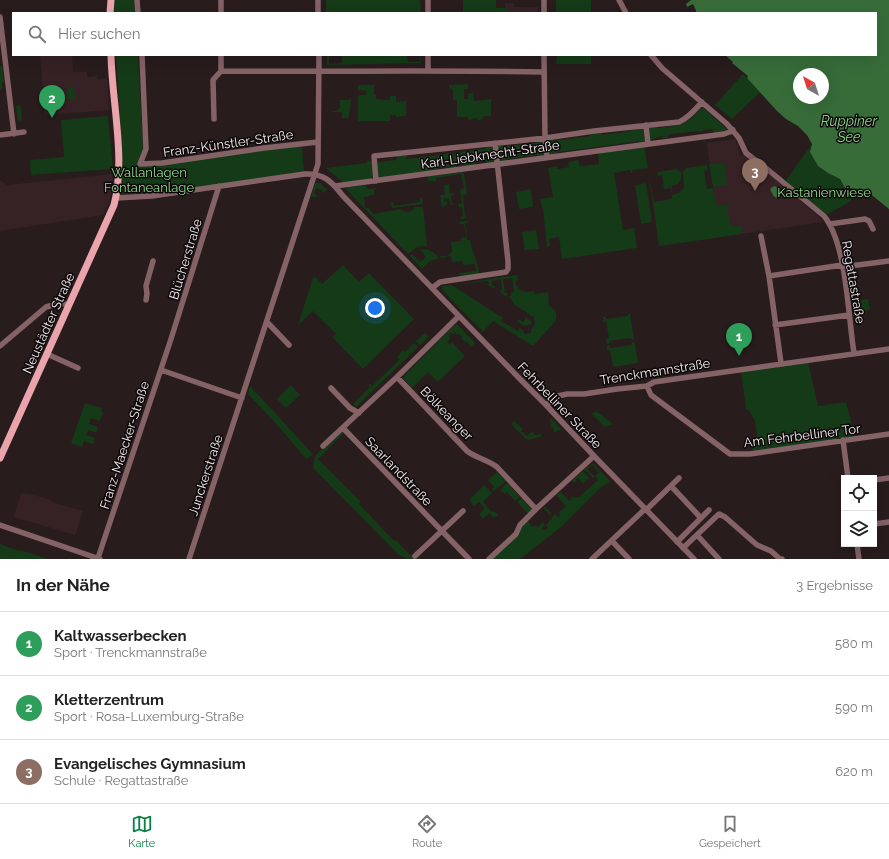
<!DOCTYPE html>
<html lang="de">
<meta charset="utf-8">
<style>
:root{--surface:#fff;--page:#f2f2f2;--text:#222;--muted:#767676;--line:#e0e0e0;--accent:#0b8043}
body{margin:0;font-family:Raleway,sans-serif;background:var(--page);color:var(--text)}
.controls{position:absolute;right:12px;bottom:12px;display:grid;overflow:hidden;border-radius:0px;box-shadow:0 4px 16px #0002}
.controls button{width:36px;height:36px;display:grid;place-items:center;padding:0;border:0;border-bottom:1px solid var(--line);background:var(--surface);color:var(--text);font:20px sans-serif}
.compass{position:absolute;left:793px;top:68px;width:36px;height:36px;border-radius:50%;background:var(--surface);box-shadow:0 4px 16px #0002;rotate:321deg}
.you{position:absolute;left:375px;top:308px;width:14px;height:14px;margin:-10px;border:3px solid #fff;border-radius:50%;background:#1a73e8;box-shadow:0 0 0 6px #1a73e833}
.badge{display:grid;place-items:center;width:26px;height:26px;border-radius:50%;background:var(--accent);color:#fff;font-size:13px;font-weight:700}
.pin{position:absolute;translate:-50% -33px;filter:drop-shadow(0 1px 2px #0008)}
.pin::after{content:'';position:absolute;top:21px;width:14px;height:12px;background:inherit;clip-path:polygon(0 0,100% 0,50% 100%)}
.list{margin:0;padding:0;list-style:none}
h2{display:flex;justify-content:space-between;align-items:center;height:52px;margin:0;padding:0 16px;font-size:17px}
h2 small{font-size:13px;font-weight:400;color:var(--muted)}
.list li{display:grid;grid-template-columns:26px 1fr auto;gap:12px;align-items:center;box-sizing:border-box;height:64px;padding:0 16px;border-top:1px solid var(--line)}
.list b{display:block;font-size:15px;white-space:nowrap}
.list p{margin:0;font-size:13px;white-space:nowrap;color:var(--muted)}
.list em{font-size:13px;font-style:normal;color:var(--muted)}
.icon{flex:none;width:22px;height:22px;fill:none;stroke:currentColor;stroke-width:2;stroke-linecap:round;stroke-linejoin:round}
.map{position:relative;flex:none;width:889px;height:559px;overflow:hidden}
.search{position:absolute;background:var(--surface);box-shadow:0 4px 16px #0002;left:12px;right:12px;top:12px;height:44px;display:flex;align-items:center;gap:10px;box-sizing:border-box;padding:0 14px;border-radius:0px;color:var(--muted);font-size:15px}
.sheet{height:244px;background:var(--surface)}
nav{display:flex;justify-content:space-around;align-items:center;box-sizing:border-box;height:56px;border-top:1px solid var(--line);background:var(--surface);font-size:11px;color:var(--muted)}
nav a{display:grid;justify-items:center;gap:2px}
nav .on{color:var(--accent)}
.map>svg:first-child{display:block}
.built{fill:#362225}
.green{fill:#153a17}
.water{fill:#376c39;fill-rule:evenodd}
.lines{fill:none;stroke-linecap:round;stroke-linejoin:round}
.minor{stroke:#846266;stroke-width:5.5}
.major{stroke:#eaa4ac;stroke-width:7}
.labels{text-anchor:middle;stroke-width:3;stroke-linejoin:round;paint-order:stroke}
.street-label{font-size:13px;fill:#f4ebec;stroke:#0d0809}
.park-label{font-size:13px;fill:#8cd88e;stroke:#0d0809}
.water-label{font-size:14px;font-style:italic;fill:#8cd78d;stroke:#0d0809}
</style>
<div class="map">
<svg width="889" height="559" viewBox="0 0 889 559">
<rect width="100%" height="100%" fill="#281c1d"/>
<path class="built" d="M505,3h9v4h24v6h-33z
M40,55h32l1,17h14v5l10,-1v3l10,-1 2,32 -64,5z
M735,139l3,7 2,10 5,-1 14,11 58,49 6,7 -164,24 -6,-43 61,-9 -7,-51z
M113,174l-3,25 -7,16 -103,16v-51l7,5z
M21,493l10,1 19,6 5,3 28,8 -8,24 -61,-18z"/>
<path class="green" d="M114,0h20l1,13h-22z
M326,0h94l1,13h-95z
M462,0h34v8h12v3h-2v2h-32v-2h-2l-1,2h-8v-13z
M556,0h35v13h-35z
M116,55h22l5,95 -6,16 25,-2 99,-14 41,-4 2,26 -156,23 -27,-1 1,-44z
M327,55h2v9l13,-1v-8h65l1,7h12l1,-7v8l-94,2z
M557,55h34v9h-35z
M0,66h2l2,17h-2v5l-2,3z
M743,74l17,18 -28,27 -17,-14z
M468,84v5h-4v10h4v-5l5,-2 1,9 17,-2v17h-7l-1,3 -5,1v-2l-10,2v-3h-11v-17h-4v-11l-4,-1v-3z
M358,85h18l-2,1v9h2v4l14,1v-4h6v6l10,-1v15l-10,1v-2h-6v6h-32v-26h8l1,-4 -9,-1z
M67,88h7l1,11h-7z
M350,99h1c0,7 -2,12 -2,19h-7v-6h-9l-1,-1h5l1,-2 2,-1v-8h9z
M21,105l1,15 -4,1 -2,-15z
M702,107l25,22 -4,3h-9l-2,-3 -8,1 -3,2 -2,-1 -29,3 -2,2 -1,2h-6l3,-2c-6,0 -9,3 -14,4l-2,-11 9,-4v3c22,-2 30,-3 45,-21z
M108,116l5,53 -82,6 -1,-15 34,-3 -3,-37z
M633,128h11l1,13 -2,2h-4l1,-2 -82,11 -2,3h-7l-2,-15 7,-2 -1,3 37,-5 2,-3 10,-1v3l28,-4z
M539,140l3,1 1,16 -6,1 1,-3 -30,4 -3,3h-4l-2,-2 -2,-15 6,-1 -1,2 36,-3z
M812,144l-2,8 8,13 10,8 12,6 5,9 4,1 2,12 -27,15 -40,-33z
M492,145l2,18 -9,1 2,-3 -12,2 -1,3 -11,1 -1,-2 -6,1v2l-4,1v-2l-14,1 -2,4 -55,6 -3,-3 -1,-13 19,-2 2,-4h9l-1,3 79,-10 2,-3z
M644,146l10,56 18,-3v-4c18,-4 10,-11 11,-23l3,-4 21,-3 1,5 -4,1 3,18 6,-1 4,18 10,-2 3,21 13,2 -1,7 -83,12 -11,-78 -16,2v3h-1l-1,-3 -16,3 9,57 11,-2 3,20 -75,11 -3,-22 -10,2 1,7 -3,1 -4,-39h-1l-2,-9 13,-2 -5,-29 9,-2 1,3 11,-2 -1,-5 10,-2 2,6 19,-2 -1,-11z
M368,160l4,2 2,14 -3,3 -27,4 -18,-15 40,-5z
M709,164h16l2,21 -14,2z
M677,169l4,3v7l-3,5 -6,1v9l-1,-6 -7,1 -2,-14 -4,1 -1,-4z
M462,172l2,2 3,20 -4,1 2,22h3l-1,1 -6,1 -1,-2 3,-1 -1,-9h-3l-1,-3h4l-2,-14 4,-2 -3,-14 -25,4v3h-8v-6h4l1,1z
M315,183h5l7,7 -6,5 2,-2 -1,-3 -5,-2 -3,4 3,5h-6z
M646,183l6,39 -11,2 -6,-39z
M449,184l1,10 4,-1v2l-3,1 1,7 3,1 -4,1 -2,-7 -5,1 -1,2 4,1v3l-5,2 -2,-12h5l-1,-10z
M365,185l3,4 9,-1 -3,2v5l-10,2 1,11h4l4,6 28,-5c5,4 11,4 13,-2h9l4,39 -10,1 -9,7 -62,-65 2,-2z
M531,189l2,18 -14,2 -3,-17z
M422,197l1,7 -31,4 -1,-6h2l1,4 26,-4v-3z
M467,221l2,2h-4l2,17h3c2,12 8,21 9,33l-2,1 -17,3 -1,-4 17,-2 -1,-7 -12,1 -1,-4 -10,1 -1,-6 -10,2 -1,-2h7l5,-4 -1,-10 10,-1v-3l5,-1 -2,-13h-4v-2z
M536,230l3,19 -13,1 -1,2 -3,-20z
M423,249c6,1 14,3 15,10l-8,2 -8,8 -12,-13 2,-2 8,8 6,-5 -6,-7z
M343,265l16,17 10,-9 45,46 -51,50 -31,-32 4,-3 -23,-23 -15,14 15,-47 3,-1 6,7z
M517,275l1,5 -3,1 2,6 4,4 3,-1 1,2 9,-1v3l14,-2c1,4 0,9 1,14 8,4 9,10 5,17l-21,23 -40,-25 -10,11 -41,-42v-4l10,-1 51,33 -2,3 17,10 2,-3 3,2 1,4 7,-1v-3l4,-6 -1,-7 -19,-12 -6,-8 2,-2v-3h3l-2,-14 -9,1 2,14h2v3h-2l-6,-5 3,-1 -1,-11 -9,2v5h3v3l-9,-5h3l-1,-3 -32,4h-2z
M868,299l2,11 -11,2 -8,-3 -1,-7z
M630,313l4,27h-2l-1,-2 -22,3 1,2 -3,1 -1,-5 3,-1 -3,-17 -3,1v-5h3v2l22,-3v-2z
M526,317l5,4v3c-5,4 -10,0 -14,-3l1,-2 5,3z
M455,325h3l17,18 -4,4 -5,-6h-2l-3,-2 1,-2 -3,-4 -2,2 -2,-3 -2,2 -2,-2 -2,3 1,4 -3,3 3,3 2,-3 13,14 -27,26 -10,-10 -16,16 -8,-9v-3z
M425,333l4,3 -9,9 -4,-4z
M632,342h2l1,2 3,19 -25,4 -3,-17h-3v-4l3,-1v3l22,-3z
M414,343l4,4 -62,60 -3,-3 17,-17 -1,-2 1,-1 2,2 27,-26 -2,-3 6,-7 2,2z
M808,361l10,45 28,-4 9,34 -102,15 -2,-13 6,-1 -2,-16 -7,-12h-2l-5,-38z
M291,385l9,10 -14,13 -9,-9z
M250,386l61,66 2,3 -7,4 -25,-30 -33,-35z
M85,403l17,5 -1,3 2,1 -3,9 -9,-3 -2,6 9,3 -2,6 -8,-3 -2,5 9,3 -2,6 -9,-3 -2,6 -11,-4z
M596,411l17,13 -9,3 -2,-3 -10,-10z
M551,418l10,11 -7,4 -1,-5 -3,-2 2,-2 -3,-4z
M514,421l9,8 -2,2 6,5 6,-5 1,4 7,-1v3l-14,3 -16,-16z
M342,432l2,1 -26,26 43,43 -2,2 35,37 2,-1 13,14 10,5h-12l-9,-5 -85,-86 2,-12 10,-10 1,1z
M593,463l18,19 -10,5 -40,40 -38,30 -4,2h-29l37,-39 6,7 3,-2 2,2 5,-5 2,3 -3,3 3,2 3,-2 -2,-3 6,-7 -9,-10 2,-2 6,7 -1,2 2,2 3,-3 3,3 2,-1 -1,-4 7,-6 -10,-11 5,-3 8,9 3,-3 -1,-1 1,-1 3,2 1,-1 2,1 20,-18 -3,-4 4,-4 -7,-7 -5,4 8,8 -2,1 -9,-9z
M583,471l6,7 -6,6 -5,-6 -2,2 1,1 -4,2 -1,-2z
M497,472l9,9 -12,10 -2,-2 2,-2 -6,-7z
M507,483l13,14 -5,4 -8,-9 -2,2 -5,-4z
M484,485l8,8 -9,9 9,10 2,-1 4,4 -4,3 -5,-5 -6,6 -4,-5 6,-6 -6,-6 -5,4 -5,-6z
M521,498l13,13 -5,4 -12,-13z
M0,544l19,7 1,-1 28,9h-48z"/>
<path class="water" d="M691,0h198v209l-21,-17 -10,-3 -13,-1 -5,-9 -12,-6 -10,-7 -8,-14 2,-8 -5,-9 -9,-9 -12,-7 -9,-8 -30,-33 1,-2 -16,-13 1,-1 -8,-7h151v-42h-179l-4,-9 -6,3 -1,-3zM799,74h24v24h-24z
M774,186l3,1 1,10 -2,1 -3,-3 -3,-6z"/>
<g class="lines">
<path class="minor" d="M137,0l1,13
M221,0v13
M318,0v13
M428,0v13
M619,0l7,13
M544,13v-13
M0,17l14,117
M142,55l4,94 -6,15 22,-1 102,-15 54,-6
M428,55v15
M544,55l1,83 2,20
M651,55l11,13 65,56 12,14 7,15 21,16 57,47c23,28 24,101 30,137
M221,71c108,1 215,-1 323,1
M214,119l-1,-39 8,-9v-16
M646,125l2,19
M0,135l24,-3
M376,181l-2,-25 171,-18 49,-7 85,-9c9,-4 16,-12 23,-20
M335,186l389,-52 6,-2 3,-2
M116,198l36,-2 153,-22c19,-1 27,8 38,22l175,181 28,28 48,51 100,103
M830,224l35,-5 4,2 4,8
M761,236l8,40 12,87
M842,267l47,-6
M769,276l73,-11
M432,288l8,-6 66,-10 2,-3v-8l-13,-118
M146,300l1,-6 -1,-8 7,-25
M267,322l22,23
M775,325l74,-10
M0,346l46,-39 15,-4 8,2
M47,354l31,14
M161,370l81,28
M397,377l70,74c9,7 21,9 30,16l39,42 58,-53
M647,386l4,9 79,59h20l139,-20
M331,388l19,20 9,5
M546,405l12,-9 9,-2h17l33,-5 30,-3 7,-4 28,-4 207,-29
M343,428l97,101
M843,440l5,38
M323,446l74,-69 62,-61
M874,480l15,-2
M671,486l30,32
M646,510l33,-32
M874,524l15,-2
M0,525l100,34
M442,531l27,28
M697,535l22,24
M612,541l17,18
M677,542l32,-32
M857,544l2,15
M683,548l36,-34 6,3 32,28 14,6 9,8h2
M415,556l48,-45
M98,558l73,-219 48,-153
M189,559l129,-395 1,-109
M489,559l27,-25 4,-9 16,-16
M592,559l53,-50"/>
<path class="major" d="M110,13l1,-13
M0,458l114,-253c12,-46 -2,-102 -3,-150"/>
</g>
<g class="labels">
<g class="street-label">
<text transform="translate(228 143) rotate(-8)" y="5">Franz-Künstler-Straße</text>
<text transform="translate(490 154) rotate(-8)" y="5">Karl-Liebknecht-Straße</text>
<text transform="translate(185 259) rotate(-73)" y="5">Blücherstraße</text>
<text transform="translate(854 282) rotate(80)" y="5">Regattastraße</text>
<text transform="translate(48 323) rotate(-66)" y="5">Neustädter Straße</text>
<text transform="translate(655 371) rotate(-9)" y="5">Trenckmannstraße</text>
<text transform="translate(560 405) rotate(46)" y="5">Fehrbelliner Straße</text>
<text transform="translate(447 413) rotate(46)" y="5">Bölkeanger</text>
<text transform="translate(802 435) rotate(-7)" y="5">Am Fehrbelliner Tor</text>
<text transform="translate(124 445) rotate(-72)" y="5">Franz-Maecker-Straße</text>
<text transform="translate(399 471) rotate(46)" y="5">Saarlandstraße</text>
<text transform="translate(205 475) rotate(-72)" y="5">Junckerstraße</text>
</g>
<g class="park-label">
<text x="149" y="177">Wallanlagen<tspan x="149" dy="15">Fontaneanlage</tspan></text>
<text x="824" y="197">Kastanienwiese</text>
</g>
<g class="water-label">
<text x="849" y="126">Ruppiner<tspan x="849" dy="16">See</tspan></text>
</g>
</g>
</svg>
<div class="controls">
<button><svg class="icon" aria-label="locate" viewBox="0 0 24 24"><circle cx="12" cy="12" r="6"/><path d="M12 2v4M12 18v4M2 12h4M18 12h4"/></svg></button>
<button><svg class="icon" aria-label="layers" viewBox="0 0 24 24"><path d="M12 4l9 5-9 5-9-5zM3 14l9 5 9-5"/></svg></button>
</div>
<svg class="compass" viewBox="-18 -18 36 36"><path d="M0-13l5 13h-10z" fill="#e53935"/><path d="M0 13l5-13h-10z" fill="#767676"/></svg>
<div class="you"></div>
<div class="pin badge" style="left:739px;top:356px;background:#2e9e5b">1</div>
<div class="pin badge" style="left:52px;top:118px;background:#2e9e5b">2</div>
<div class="pin badge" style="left:755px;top:191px;background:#8d6e63">3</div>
<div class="search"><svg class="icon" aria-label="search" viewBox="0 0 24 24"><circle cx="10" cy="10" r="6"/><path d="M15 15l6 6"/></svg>Hier suchen</div>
</div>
<section class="sheet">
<h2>In der Nähe<small>3 Ergebnisse</small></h2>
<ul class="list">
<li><span class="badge" style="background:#2e9e5b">1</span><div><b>Kaltwasserbecken</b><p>Sport · Trenckmannstraße</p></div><em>580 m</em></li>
<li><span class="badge" style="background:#2e9e5b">2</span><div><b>Kletterzentrum</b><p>Sport · Rosa-Luxemburg-Straße</p></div><em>590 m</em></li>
<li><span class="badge" style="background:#8d6e63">3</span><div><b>Evangelisches Gymnasium</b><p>Schule · Regattastraße</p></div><em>620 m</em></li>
</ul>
</section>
<nav>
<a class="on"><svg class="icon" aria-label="map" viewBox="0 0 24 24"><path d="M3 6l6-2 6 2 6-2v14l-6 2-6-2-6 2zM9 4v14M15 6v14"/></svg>Karte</a>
<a><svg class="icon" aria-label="directions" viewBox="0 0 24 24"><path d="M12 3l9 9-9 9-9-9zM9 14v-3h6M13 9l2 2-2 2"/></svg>Route</a>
<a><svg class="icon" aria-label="saved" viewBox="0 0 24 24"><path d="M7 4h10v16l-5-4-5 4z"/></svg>Gespeichert</a>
</nav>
